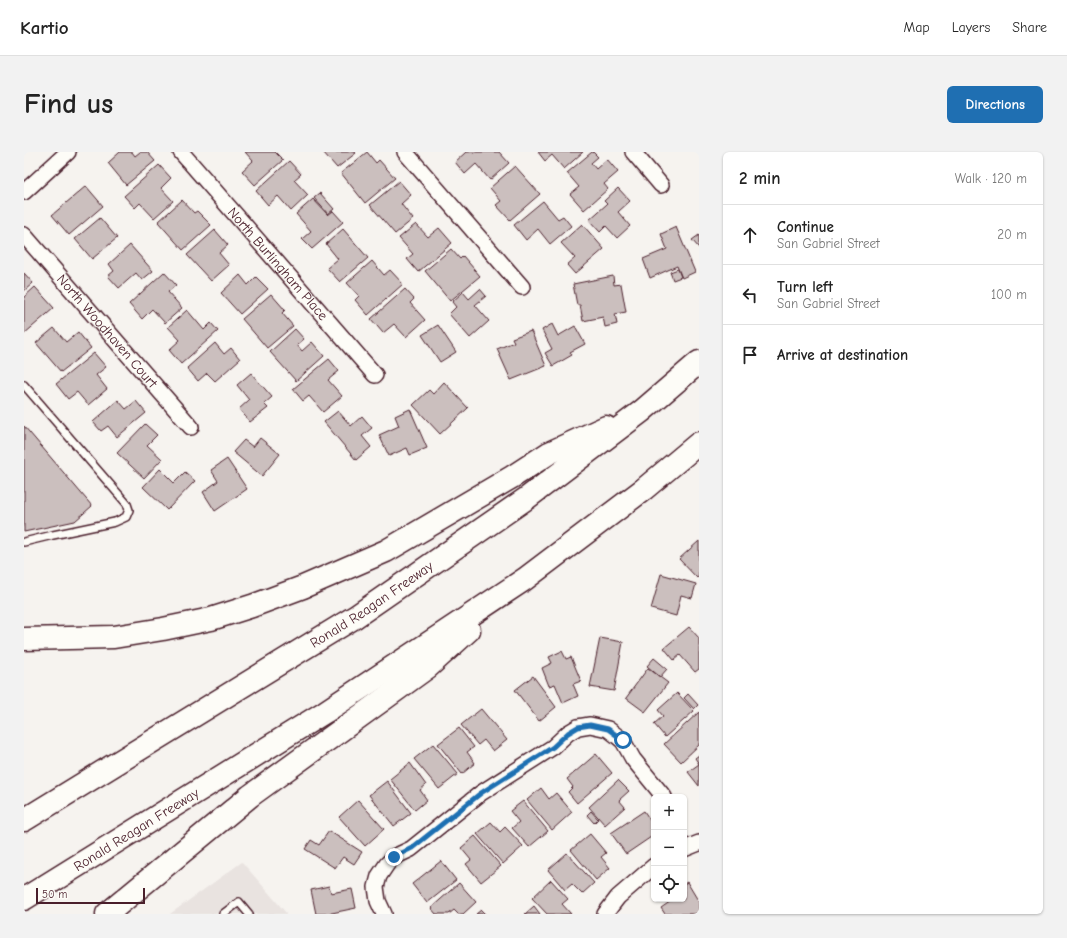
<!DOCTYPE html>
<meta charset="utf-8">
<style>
:root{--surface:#fff;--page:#f2f2f2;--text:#222;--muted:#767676;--line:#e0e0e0;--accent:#1f6fb2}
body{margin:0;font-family:"Comic Neue",sans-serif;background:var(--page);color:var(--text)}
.controls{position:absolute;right:12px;bottom:12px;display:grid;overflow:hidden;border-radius:6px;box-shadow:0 1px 3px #0004}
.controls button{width:36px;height:36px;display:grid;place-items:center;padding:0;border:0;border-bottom:1px solid var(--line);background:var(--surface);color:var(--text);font:20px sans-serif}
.scale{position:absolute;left:12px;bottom:10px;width:109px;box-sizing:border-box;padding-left:4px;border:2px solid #4a1f2b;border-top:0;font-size:11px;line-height:14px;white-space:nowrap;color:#4a1f2b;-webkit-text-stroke:3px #fdfcf7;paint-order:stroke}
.stop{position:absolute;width:12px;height:12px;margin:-9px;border:3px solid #1f6fb2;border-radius:50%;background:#fff}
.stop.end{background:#1f6fb2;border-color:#fff;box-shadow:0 1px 4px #0008}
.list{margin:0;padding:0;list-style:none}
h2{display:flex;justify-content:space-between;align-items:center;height:52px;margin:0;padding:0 16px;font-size:17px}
h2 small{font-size:13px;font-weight:400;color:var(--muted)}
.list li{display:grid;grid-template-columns:26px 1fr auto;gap:12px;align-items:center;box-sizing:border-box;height:60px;padding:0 16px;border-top:1px solid var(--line)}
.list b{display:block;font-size:15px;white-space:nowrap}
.list p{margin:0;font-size:13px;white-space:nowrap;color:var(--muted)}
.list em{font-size:13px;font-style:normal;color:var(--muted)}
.icon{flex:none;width:22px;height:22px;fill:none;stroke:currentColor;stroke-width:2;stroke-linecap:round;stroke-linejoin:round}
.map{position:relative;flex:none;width:675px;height:762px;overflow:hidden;border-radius:6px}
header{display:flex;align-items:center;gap:24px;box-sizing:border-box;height:56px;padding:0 20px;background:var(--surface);border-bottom:1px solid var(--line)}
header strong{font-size:19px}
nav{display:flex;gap:22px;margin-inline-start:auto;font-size:14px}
.intro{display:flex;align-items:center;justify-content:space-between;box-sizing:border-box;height:96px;padding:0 24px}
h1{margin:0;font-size:28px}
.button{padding:10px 18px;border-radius:6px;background:var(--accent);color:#fff;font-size:14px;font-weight:700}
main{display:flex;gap:24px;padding:0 24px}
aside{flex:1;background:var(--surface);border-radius:6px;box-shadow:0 1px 3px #0004}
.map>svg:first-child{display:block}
.built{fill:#e9e3e0}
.building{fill:#cbbfbe;stroke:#4a1f2b}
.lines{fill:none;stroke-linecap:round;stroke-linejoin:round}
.lane-casing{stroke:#4a1f2b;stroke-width:10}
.street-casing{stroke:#4a1f2b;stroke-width:18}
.highway-casing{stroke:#4a1f2b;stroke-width:25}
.lane{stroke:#fdfcf7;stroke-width:7}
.street{stroke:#fdfcf7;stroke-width:15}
.highway{stroke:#fdfcf7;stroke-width:22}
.route{stroke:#1f6fb2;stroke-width:5}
.labels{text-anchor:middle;stroke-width:3.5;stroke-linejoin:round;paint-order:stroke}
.street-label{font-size:14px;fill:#4a1f2b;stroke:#fdfcf7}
</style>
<header>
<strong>Kartio</strong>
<nav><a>Map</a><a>Layers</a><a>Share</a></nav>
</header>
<div class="intro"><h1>Find us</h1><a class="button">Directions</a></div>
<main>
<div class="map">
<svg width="675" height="762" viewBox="0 0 675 762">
<rect width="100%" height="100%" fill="#f6f3ef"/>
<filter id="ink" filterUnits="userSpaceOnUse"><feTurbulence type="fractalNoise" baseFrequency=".025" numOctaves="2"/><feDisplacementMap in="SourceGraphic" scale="8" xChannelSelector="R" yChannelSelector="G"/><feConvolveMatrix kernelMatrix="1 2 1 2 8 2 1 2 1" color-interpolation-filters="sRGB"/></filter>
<g filter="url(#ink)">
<path class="built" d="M218,710l45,52h-117z"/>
<path class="building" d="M96,0h12l3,4 5,-4h7l8,9 -29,24 -18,-22z
M221,0h30l8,8 -28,25 -13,-14 11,-10z
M299,0h32l1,1 -19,15z
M343,0l9,11 3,-3 16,18 -30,25 -24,-30z
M442,0h33l10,11 -19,17 -14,-16 -11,10 -10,-12z
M514,0h45l-19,17 -12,-14 -7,6z
M568,0h1l5,5 -7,6 5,6 11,-10 11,13 -14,12 4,5 -24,21 -14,-16 9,-7 -12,-14z
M265,9l12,13 -7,6 14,15 -17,16 -13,-15 -10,9 -12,-14z
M135,13l12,13 -10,10 12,13 -19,17 -14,-15 -5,5 -11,-12z
M491,14l25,28 -30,26 -14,-15 5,-4 -11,-13z
M375,29l12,14 -10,9 12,15 -18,15 -25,-29z
M62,34l17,20 -34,29 -17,-20z
M594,36l12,13 -12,11 12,14 -13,12 -11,-12 -6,6 -11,-12 18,-16 -3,-3z
M296,41l14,16 -6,5 -14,-16z
M289,47l15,16 5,-4 10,11 -31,27 -10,-10 9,-8 -15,-17z
M158,48l12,13 3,-2 14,14 -28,25 -25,-28z
M519,49l15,18 5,-3 8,10 -21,18 -12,-15 -12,11 -12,-15z
M76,66l17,20 -25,21 -17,-20z
M392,72l12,13 11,-9 13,15 -34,29 -11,-13 6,-5 -14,-16z
M558,72l22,25 -29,25 -8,-9 8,-7 -14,-15z
M652,75l19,45 -13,6 -5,-12 -27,12 -7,-19 24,-10 -6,-15z
M319,77l25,29 -28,24 -13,-14 11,-9 -12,-15z
M191,78l13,15 -9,8 10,12 -18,16 -24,-26z
M675,83v13l-7,-8z
M106,93l23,26 -11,9 -6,-7 -17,15 -11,-12 6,-5 -5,-7z
M427,97l9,10 3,-3 17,20 -30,25 -25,-30z
M348,109l12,14 6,-5 13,14 -35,31 -13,-15 4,-4 -12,-13z
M654,117l3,8 -8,3 -3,-8z
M140,120l12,13 -8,7 14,16 -17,15 -13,-14 -10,10 -13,-15z
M0,121l9,10 -9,8z
M216,123l8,10 8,-8 12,12 -28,25 -19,-21z
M589,124l1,9 7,-1 5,28 -11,2 2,10 -12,3 -2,-10 -20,4 -3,-16h-3l-4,-21z
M11,135l19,21 -30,26v-37z
M381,137l9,10 -4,4 15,17 -19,17 -12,-13 -11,9 -12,-14z
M456,137l6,7 -11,9 14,16 -19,17 -21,-24 7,-7 -4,-5 11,-10 6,7z
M247,142l14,16 -3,3 11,13 -26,22 -25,-29z
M163,158l17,20 7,-7 7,8 -37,33 -12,-14 11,-10 -12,-13z
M528,172l6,12 17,-10 10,18 -15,8 2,3 -19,11 -8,-13 7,-4 -10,-19z
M414,173l18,27 -16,10 -18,-27z
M30,176l12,14 12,-10 13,16 -30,24 -25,-29z
M271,177l9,10 -7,6 5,6 10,-9 12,14 -28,25 -26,-29z
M507,179l15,35 -35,14 -14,-31 17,-7 -2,-4z
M191,191l9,11 7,-6 9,11 -25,22 -8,-8 -9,8 -11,-13z
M70,201l12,14 -10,8 11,14 -19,16 -11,-13 -9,7 -12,-15z
M305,207l10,12 -11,9 14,16 -19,16 -14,-16 -6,5 -10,-12z
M227,221l21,24 -8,7 4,4 -18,14 -11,-13 10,-9 -12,-15z
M420,230l24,26 -28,26 -27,-29 16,-15 4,4z
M94,248l8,9 10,-8 10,12 -29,24 -9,-11 -7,5 -8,-9z
M386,257l17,39 -17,7 -3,-7 -18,8 -10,-21 20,-9 -4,-10z
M314,259l13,15 11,-10 10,12 -10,8 9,11 -15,13 -32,-38z
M121,272l12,11 -10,10 15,14 -18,19 -27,-25z
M0,274l68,80 -17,15 -51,11z
M236,286l20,16 -18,22 -29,-24 11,-12 9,7z
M203,307l20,30 -32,22 -12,-19 15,-11 -7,-11z
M136,317l14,14 11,-11 10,9 -28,29 -24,-23z
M675,389v35l-2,2 -18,-19z
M637,422l35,10 -4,14 -11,-3 -5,21 -25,-7z
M665,475l10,11v31l-4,3 -15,-17 -6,5 -10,-12z
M576,486l23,4 -9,49 -24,-4z
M538,499l4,8 5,-2 10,24 -8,3 5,12 -15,7 -8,-19 -6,2 -7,-18 10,-5 -3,-6z
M630,506l13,11 -7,8 -13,-11z
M624,516l20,15 -23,29 -19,-14z
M509,524l23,31 -17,14 -24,-31z
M653,541l17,18 -29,26 -11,-13 9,-8 -5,-6z
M664,542l10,11 -4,4 -10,-11z
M457,557l26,31 -14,11 -9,-11 -6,5 -17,-20z
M675,560v33l-18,17 -17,-18z
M435,576l15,19 -7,5 8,11 -13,11 -24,-30z
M409,592l25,30 -19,15 -25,-30z
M572,602l16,19 -35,30 -9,-11 5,-5 -6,-8z
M675,603v9l-4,-6z
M386,611l16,22 -6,5 7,10 -12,10 -25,-31z
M675,612v22l-11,-14z
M594,628l11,11 -10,9 6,7 -20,18 -16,-18z
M363,629l24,32 -17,13 -25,-31z
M517,636l8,11 7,-6 16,19 -20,18 -25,-30z
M334,648l26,29 -19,17 -26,-29z
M499,649l25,30 -19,16 -17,-19 7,-6 -9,-11z
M567,659l7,8 -4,4 -7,-8z
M620,659l10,15v9l-28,19 -15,-21z
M467,670l9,10 5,-5 18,19 -20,18 -26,-30z
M305,679l33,21 -8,12 -11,-7 -8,11 -30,-19 6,-9 8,5z
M566,682l16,19 -5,4 9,11 -14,12 -25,-30z
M451,684l26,30 -20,16 -15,-18 5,-4 -10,-12z
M543,701l27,30 -12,11 -10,-10 -7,6 -17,-20z
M417,709l15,19 -29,23 -15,-19z
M527,728l17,19 -6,5 9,10h-24l-15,-16z
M663,730l12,20v12h-34l-4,-6 13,-9h10v-15z
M435,731l17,19 -13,12h-5l-4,-4 -5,4h-13l-5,-6z
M305,734l2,7 21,-4 4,19 -29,6h-11l-5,-24z
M510,754l6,8h-15z
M457,758l4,4h-9z"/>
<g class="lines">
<g class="lane-casing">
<path id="lane" d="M0,233l103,119 2,6 -3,7 -11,5 -62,13 -29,7
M199,762l16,-12 10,12"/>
</g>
<g class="street-casing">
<g id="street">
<path id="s1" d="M157,0l194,223"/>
<path d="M381,0l117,135"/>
<path d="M609,0l28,33"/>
<path d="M0,40l44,-40"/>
<path id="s2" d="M0,83l167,192"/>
<path d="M660,697l15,-6"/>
<path d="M360,762l-6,-13 -2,-14 3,-11 8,-12 7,-7 17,-8 70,-56 72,-46 15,-14 10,-6 12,-2 18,4 9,7 6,5 10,18 31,38"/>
<path d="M581,762l13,-17 36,-31"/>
</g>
</g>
<g class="highway-casing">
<g id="highway">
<path d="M0,487l90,-2 49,-8 48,-10 41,-13 51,-19 83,-36 126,-74 37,-24 57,-26"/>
<path id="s3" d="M0,668l331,-203 172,-119 115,-87 57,-49"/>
<path id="s4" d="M0,747l301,-187 200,-133 119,-90 55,-46"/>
<path d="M83,762l143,-118 178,-129 41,-37"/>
</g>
</g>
<use href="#lane" class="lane"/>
<use href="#street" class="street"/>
<use href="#highway" class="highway"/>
</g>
</g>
<g class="lines" filter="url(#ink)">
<path class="route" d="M370,705l18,-9 69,-55 72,-46 15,-14 10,-6 12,-2 18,4 15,11"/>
</g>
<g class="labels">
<g class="street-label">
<text dy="5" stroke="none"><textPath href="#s1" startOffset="148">North Burlingham Place</textPath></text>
<text dy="5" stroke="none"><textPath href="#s2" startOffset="127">North Woodhaven Court</textPath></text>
<text dy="5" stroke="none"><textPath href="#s3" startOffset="409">Ronald Reagan Freeway</textPath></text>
<text dy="5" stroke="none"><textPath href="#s4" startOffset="132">Ronald Reagan Freeway</textPath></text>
</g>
</g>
</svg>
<div class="controls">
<button>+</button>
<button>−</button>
<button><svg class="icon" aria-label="locate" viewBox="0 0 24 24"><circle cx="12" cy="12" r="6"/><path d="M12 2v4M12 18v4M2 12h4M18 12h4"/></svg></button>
</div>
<div class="scale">50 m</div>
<div class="stop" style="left:599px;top:588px"></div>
<div class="stop end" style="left:370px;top:705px"></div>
</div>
<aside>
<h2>2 min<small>Walk · 120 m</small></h2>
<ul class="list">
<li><svg class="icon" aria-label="ahead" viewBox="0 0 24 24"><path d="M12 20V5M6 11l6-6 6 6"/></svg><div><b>Continue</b><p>San Gabriel Street</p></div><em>20 m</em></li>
<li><svg class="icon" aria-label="left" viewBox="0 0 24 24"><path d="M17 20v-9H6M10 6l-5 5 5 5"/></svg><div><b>Turn left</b><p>San Gabriel Street</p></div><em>100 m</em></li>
<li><svg class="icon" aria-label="arrive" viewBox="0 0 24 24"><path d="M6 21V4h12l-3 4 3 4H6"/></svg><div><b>Arrive at destination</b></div></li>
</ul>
</aside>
</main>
